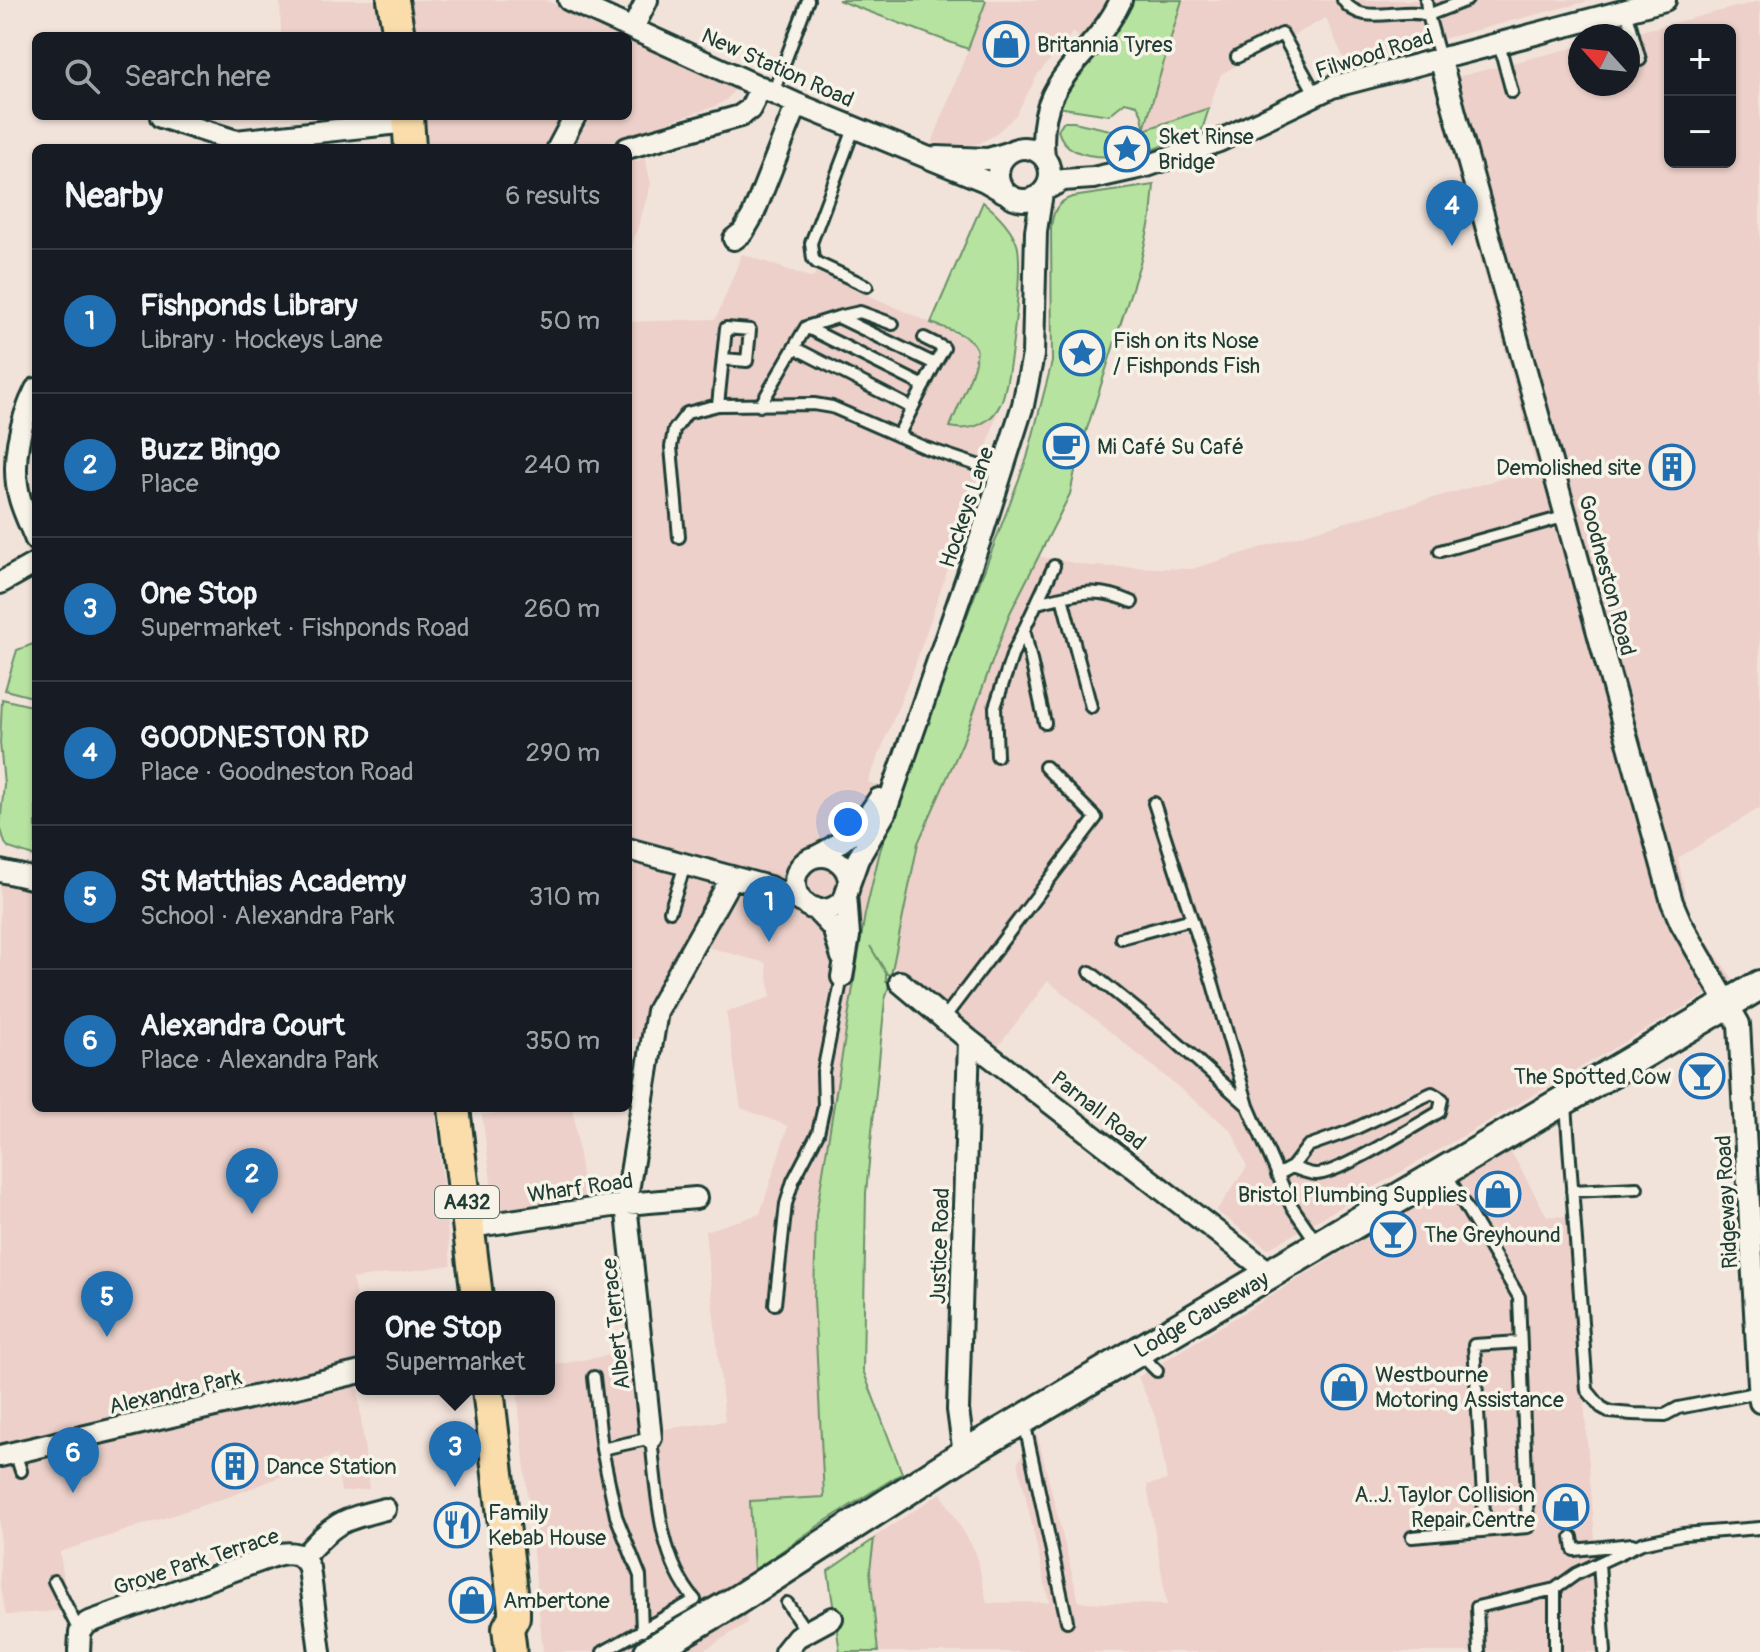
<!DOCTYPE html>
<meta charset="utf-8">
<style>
:root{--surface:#171b24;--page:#20242c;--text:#f1f3f6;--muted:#9ea1a6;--line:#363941;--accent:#1f6fb2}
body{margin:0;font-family:Pangolin,sans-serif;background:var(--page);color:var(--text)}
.controls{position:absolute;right:24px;top:24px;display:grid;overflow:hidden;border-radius:12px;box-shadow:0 2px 6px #0004}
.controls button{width:72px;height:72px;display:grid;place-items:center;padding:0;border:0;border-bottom:2px solid var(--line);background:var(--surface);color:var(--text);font:40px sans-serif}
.compass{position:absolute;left:1568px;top:24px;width:72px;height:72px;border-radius:50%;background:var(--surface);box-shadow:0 2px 6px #0004;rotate:297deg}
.you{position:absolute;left:848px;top:822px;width:28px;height:28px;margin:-20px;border:6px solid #fff;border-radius:50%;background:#1a73e8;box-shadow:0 0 0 12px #1a73e833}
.badge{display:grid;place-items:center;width:52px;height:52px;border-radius:50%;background:var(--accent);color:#fff;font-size:26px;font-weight:700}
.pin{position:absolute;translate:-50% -66px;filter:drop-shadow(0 2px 4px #0008)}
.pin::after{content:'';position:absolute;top:42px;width:28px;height:24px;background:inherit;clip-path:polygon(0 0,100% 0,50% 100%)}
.popup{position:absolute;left:355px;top:1291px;width:200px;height:104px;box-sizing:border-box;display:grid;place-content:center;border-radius:12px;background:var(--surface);filter:drop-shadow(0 2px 6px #0005);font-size:26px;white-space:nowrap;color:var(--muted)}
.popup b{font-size:30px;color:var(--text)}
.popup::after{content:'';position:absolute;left:50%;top:100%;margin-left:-16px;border:16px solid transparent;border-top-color:var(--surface)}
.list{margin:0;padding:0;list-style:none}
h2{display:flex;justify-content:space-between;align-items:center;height:104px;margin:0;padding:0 32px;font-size:34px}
h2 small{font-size:26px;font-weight:400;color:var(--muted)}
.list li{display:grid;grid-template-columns:52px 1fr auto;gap:24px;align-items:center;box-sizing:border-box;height:144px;padding:0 32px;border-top:2px solid var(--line)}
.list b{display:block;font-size:30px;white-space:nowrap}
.list p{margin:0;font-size:26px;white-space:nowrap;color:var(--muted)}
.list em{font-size:26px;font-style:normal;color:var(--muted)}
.icon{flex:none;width:44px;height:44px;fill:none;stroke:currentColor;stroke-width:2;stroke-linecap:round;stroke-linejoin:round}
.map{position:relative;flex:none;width:1760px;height:1652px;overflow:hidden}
.search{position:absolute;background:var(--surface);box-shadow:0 2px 6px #0004;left:32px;top:32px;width:600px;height:88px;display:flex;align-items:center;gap:20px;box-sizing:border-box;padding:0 28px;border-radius:12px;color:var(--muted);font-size:30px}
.panel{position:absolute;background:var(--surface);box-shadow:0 2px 6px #0004;left:32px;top:144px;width:600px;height:968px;border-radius:12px}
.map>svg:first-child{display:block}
.built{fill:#ecd0c9;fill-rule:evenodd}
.green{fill:#b7e3a0;stroke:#6b906a;stroke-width:2}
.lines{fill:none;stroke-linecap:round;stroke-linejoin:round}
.lane-casing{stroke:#1f3d34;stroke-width:16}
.street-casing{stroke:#1f3d34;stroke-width:26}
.secondary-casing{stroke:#1f3d34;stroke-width:34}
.primary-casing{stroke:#1f3d34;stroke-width:36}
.lane{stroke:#f7f3e8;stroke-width:10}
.street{stroke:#f7f3e8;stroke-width:20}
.secondary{stroke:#f7f3e8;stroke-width:28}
.primary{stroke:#faddab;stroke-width:30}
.labels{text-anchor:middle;stroke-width:7;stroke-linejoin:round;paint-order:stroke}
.shield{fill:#f7f3e8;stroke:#60746a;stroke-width:2}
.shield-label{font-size:20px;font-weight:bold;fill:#1f3d34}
.poi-label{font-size:22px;fill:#1f3d34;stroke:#f7f3e8;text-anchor:start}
.street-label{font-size:22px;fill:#1f3d34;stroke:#f7f3e8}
</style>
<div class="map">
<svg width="1760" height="1652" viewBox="0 0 1760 1652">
<rect width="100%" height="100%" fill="#f2e3da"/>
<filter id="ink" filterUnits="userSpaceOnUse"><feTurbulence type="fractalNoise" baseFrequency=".0125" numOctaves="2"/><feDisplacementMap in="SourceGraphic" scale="16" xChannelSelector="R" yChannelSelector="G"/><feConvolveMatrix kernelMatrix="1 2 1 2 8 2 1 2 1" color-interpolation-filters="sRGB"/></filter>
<g filter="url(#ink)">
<path class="built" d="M280,0h266l76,36h-341z
M987,0h143l-37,50 -20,-18 -35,42 -22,41 -20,19 -16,9 -13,2 -35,-2z
M1182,0h410l-246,64 -20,-46 -105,56 -12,34 -65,23z
M1760,1v807l-82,50 12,60 43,61 -465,270 -52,-38 31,-44 -15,-36 -184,-150 -51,67 -104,-82 25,-123 44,-99 48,-131 28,-57 52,10 102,3 129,-40 216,-60 -104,-386 147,-37v38h48v-48h-7zM1670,30h60v132h-60z
M628,39l107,50 -8,10 -11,7 -127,42h-160l-3,-32h202z
M645,158l6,26 -23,75v-96z
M742,254l70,24 4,-6 194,86 -10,46 -37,121 -49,143 -46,114 32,10 -35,122 -49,301 -2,84 10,223 -83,57 6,44 -45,29h-159l-26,-263h32v-23l100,-18 8,82 68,-9 -20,-190 55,-17 28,-88 -47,-18 -15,-96 45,-15 -5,-34 -59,-16 -36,69 -7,26 -36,-4v-716l88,-3z
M0,882l36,8v218h399l16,157 -99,14 9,38v65l-4,1 12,106 -28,3 -5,-37 -102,40 -174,57 8,58 -62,5 -6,-29z
M553,1108h20l14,109 -89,16 -16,-118z
M1510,1150l37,66 22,1 35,435h-725l-8,-82 3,-33 67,-44 35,60 11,50 62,-1 -31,-140 19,-29 42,169 88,3 -20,-120 20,-5 -10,-59 -19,-44z"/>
<path class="green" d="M838,0h146l2,1 -18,48z
M1130,0h52l-38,130 65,-22 -8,25 -53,18c-6,-15 -1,-32 -11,-46l-12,-3 -16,13 -52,-8 6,-13z
M1063,122h11l50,11 1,5h-11l6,18c-23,2 -55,1 -62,-26z
M1154,185l-3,32 -10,43 -63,197 -8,37 -60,119 -48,131 -44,99 -27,132 -4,-1 -17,-28 16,27v8l4,1 -5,18 -19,193 -3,177 39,103 -78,49 -70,48 -4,-69 74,-4 -10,-198 2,-84 49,-301 15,-63 20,-59 127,-334 25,-96 -1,-135c2,-14 5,-25 21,-30z
M983,202c14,11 28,25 34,42 7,22 -7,137 -16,159 -9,20 -30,29 -51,24 5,-14 31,-68 26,-79 -6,-14 -32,-20 -45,-25z
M36,643v55l-31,-8 12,-40z
M2,699l34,8v150l-27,-9 -4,-5 -5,-17 4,-42 -4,-41z
M874,1539l-4,31 8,82h-38l-12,-81z"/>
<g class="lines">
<g class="lane-casing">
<path id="lane" d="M1343,0c19,28 57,6 85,15l12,43
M1426,0l2,15 39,-15
M1626,10l14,50
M1499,44l13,48
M1237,57l45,-23 34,61
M773,93l35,-93
M855,126l-44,117 2,16 4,4 50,23
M838,317l22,-5 33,12
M806,327l118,59
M924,338l20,10 -9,16
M795,348l117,60
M718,405l8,-77 24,2 -3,31 -23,-2
M760,406l46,-79 32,-10 97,47 -37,72
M679,537l-8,-90 3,-17 13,-17 31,-8 96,-1 18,3 94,41 75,25
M1440,551l127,-35
M1062,597l29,110
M1037,603c38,-9 57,-18 95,-1
M1024,629l21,94
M997,756l-2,-49 18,-54 41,-87
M1154,803l59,181 35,122 43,99 26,38
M670,911l15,-46
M1121,938l71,-19
M1090,972l82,66 75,67
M944,1018l152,-200 -51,-51
M1566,1105l21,285 14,17 9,5 22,2 33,1 13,-7 82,-16
M1277,1175l15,-8 16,-21 42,-15 82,-38 10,6 -3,13c-23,13 -102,63 -123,62 -8,0 -16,-4 -24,-7
M1572,1191l65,-3
M775,1304l11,-100 7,-23 25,-48 6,-27 -1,-34 19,-95
M1139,1353l18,18
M594,1377l8,72
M1024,1421l43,200
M15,1452l6,19
M1485,1530l-11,-185 46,-3
M1412,1537l116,-10 -9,-230 -74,-125
M1572,1537l2,13 58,-6
M54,1581l26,52
M787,1603l19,28
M603,1652l92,-52c-37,-43 -38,-108 -44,-162l-49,11 14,67 24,60 2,55
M1479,1652l-2,-45 78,-18
M1555,1652v-63l21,-15 23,-11
M1605,1652l-6,-89 43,-20 41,-9 77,-6"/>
</g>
<g class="street-casing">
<path id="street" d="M569,0l228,104 188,77 19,11
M633,28l14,-28
M1440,58l232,844 9,21 58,101 21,378
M161,117l75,24 172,-19
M998 174a26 26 0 1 1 52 0a26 26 0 1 1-52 0Z
M558,148l17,-32
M627,148l113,-32 10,-7 11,-22
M937,157l51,2 20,-6
M1044,157c-9,-82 48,-95 77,-157
M1045,190l18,-10 30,-2 54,-12 72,-25 113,-54 333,-87
M734,239l9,-7 10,-17 44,-111
M36,389c-16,32 -26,74 -16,110 4,14 11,28 16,41
M0,583l36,-20
M628,849l141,38 37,17
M795 883a27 27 0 1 1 54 0a27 27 0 1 1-54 0Z
M815,857c28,-13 48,-32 64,-58
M0,871l36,8
M847,890l11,-31 27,-46 97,-279 41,-129 10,-50 3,-124 6,-38
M814,908l19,20 9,29
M842,977l7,-41 -3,-42
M900,982l69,58 301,233
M470,1227l156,-23 70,-6
M651,1438l-25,-234 31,-193 75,-134
M964,1454l-6,-44 11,-370
M0,1456l361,-84
M303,1557c31,-34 37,-37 82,-48
M79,1652l1,-19 7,-10 189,-68c15,-4 27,-2 33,13l11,84
M785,1652l12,-15 35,-19"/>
</g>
<g class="secondary-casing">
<path id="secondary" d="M649,1652l88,-52 227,-146 796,-469"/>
</g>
<g class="primary-casing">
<path id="primary" d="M393,0l6,36
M408,116l2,32
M454,1108l23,189
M488,1389l26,220v8l-6,11 3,24"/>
</g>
<use href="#lane" class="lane"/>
<use href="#street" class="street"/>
<use href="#secondary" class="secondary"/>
<use href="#primary" class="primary"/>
</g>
</g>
<defs>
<g id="shop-ring" transform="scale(2.3)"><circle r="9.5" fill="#f7f3e8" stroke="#1f6fb2" stroke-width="1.5"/><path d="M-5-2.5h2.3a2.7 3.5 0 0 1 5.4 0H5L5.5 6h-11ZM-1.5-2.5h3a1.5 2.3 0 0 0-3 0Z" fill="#1f6fb2"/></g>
<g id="sight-ring" transform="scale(2.3)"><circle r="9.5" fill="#f7f3e8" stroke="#1f6fb2" stroke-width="1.5"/><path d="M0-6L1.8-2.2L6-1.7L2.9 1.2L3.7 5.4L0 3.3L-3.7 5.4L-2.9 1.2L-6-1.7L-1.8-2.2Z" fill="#1f6fb2"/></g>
<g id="cafe-ring" transform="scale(2.3)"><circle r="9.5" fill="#f7f3e8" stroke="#1f6fb2" stroke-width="1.5"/><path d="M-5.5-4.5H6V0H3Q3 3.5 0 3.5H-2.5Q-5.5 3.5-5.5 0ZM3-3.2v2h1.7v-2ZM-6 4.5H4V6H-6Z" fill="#1f6fb2"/></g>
<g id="building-ring" transform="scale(2.3)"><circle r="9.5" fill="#f7f3e8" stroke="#1f6fb2" stroke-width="1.5"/><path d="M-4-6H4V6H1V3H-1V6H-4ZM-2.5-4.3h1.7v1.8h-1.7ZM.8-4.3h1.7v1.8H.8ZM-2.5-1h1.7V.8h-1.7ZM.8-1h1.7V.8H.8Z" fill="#1f6fb2"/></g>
<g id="bar-ring" transform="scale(2.3)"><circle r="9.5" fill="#f7f3e8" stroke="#1f6fb2" stroke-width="1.5"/><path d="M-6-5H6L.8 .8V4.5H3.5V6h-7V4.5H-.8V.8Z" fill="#1f6fb2"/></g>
<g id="restaurant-ring" transform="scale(2.3)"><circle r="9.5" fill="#f7f3e8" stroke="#1f6fb2" stroke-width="1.5"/><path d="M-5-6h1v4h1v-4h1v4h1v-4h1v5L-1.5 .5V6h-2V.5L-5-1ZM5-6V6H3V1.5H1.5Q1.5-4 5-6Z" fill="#1f6fb2"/></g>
</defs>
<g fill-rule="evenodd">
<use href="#shop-ring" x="1006" y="44"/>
<use href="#sight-ring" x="1127" y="149"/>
<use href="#sight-ring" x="1082" y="353"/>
<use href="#cafe-ring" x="1066" y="446"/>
<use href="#building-ring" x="1672" y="467"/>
<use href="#bar-ring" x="1702" y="1076"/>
<use href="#shop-ring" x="1498" y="1194"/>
<use href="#bar-ring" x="1393" y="1234"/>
<use href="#shop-ring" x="1344" y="1387"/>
<use href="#building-ring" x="235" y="1466"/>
<use href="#shop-ring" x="1566" y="1507"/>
<use href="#restaurant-ring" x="457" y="1525"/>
<use href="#shop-ring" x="472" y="1600"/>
</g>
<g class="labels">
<rect class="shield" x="435" y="1186" width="64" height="32" rx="6"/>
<g class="shield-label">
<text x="467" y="1209">A432</text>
</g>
<g class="poi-label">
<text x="1037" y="52">Britannia Tyres</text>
<text x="1158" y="144">Sket Rinse<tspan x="1158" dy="25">Bridge</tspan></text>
<text x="1113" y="348">Fish on its Nose<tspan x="1113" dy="25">/ Fishponds Fish</tspan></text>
<text x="1097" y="454">Mi Café Su Café</text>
<text x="1641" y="475" text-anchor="end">Demolished site</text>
<text x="1671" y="1084" text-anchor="end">The Spotted Cow</text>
<text x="1467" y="1202" text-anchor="end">Bristol Plumbing Supplies</text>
<text x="1424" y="1242">The Greyhound</text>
<text x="1375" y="1382">Westbourne<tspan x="1375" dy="25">Motoring Assistance</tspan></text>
<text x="266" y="1474">Dance Station</text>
<text x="1535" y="1502" text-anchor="end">A..J. Taylor Collision<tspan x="1535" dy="25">Repair Centre</tspan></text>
<text x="488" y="1520">Family<tspan x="488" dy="25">Kebab House</tspan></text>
<text x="503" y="1608">Ambertone</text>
</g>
<g class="street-label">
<text transform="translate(1374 53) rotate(-17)" y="8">Filwood Road</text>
<text transform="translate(778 67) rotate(24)" y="8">New Station Road</text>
<text transform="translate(966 507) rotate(-71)" y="8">Hockeys Lane</text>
<text transform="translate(1608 575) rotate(75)" y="8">Goodneston Road</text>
<text transform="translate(1099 1110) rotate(38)" y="8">Parnall Road</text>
<text transform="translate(580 1187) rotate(-8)" y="8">Wharf Road</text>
<text transform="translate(1726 1202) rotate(-93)" y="8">Ridgeway Road</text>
<text transform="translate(939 1246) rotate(-88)" y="8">Justice Road</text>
<text transform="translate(1201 1314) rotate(-30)" y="8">Lodge Causeway</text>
<text transform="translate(615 1324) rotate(-96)" y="8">Albert Terrace</text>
<text transform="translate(175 1391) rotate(-13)" y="8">Alexandra Park</text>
<text transform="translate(196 1561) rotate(-18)" y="8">Grove Park Terrace</text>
</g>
</g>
</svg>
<div class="controls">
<button>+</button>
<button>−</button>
</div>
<svg class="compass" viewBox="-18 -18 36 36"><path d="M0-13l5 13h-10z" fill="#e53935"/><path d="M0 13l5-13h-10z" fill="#9ea1a6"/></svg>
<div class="you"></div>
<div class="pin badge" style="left:769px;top:942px">1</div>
<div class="pin badge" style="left:252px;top:1214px">2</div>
<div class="pin badge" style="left:455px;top:1487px">3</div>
<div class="popup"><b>One Stop</b>Supermarket</div>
<div class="pin badge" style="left:1452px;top:246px">4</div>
<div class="pin badge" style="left:107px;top:1337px">5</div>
<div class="pin badge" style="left:73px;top:1493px">6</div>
<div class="search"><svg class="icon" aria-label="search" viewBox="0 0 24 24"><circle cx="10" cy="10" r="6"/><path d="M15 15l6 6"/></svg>Search here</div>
<section class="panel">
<h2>Nearby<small>6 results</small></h2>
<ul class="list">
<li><span class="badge">1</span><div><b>Fishponds Library</b><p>Library · Hockeys Lane</p></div><em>50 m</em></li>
<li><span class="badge">2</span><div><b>Buzz Bingo</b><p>Place</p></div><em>240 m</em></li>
<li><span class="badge">3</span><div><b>One Stop</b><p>Supermarket · Fishponds Road</p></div><em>260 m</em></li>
<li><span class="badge">4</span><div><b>GOODNESTON RD</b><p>Place · Goodneston Road</p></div><em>290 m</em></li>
<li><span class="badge">5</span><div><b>St Matthias Academy</b><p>School · Alexandra Park</p></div><em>310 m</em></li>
<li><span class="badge">6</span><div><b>Alexandra Court</b><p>Place · Alexandra Park</p></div><em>350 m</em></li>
</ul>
</section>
</div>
